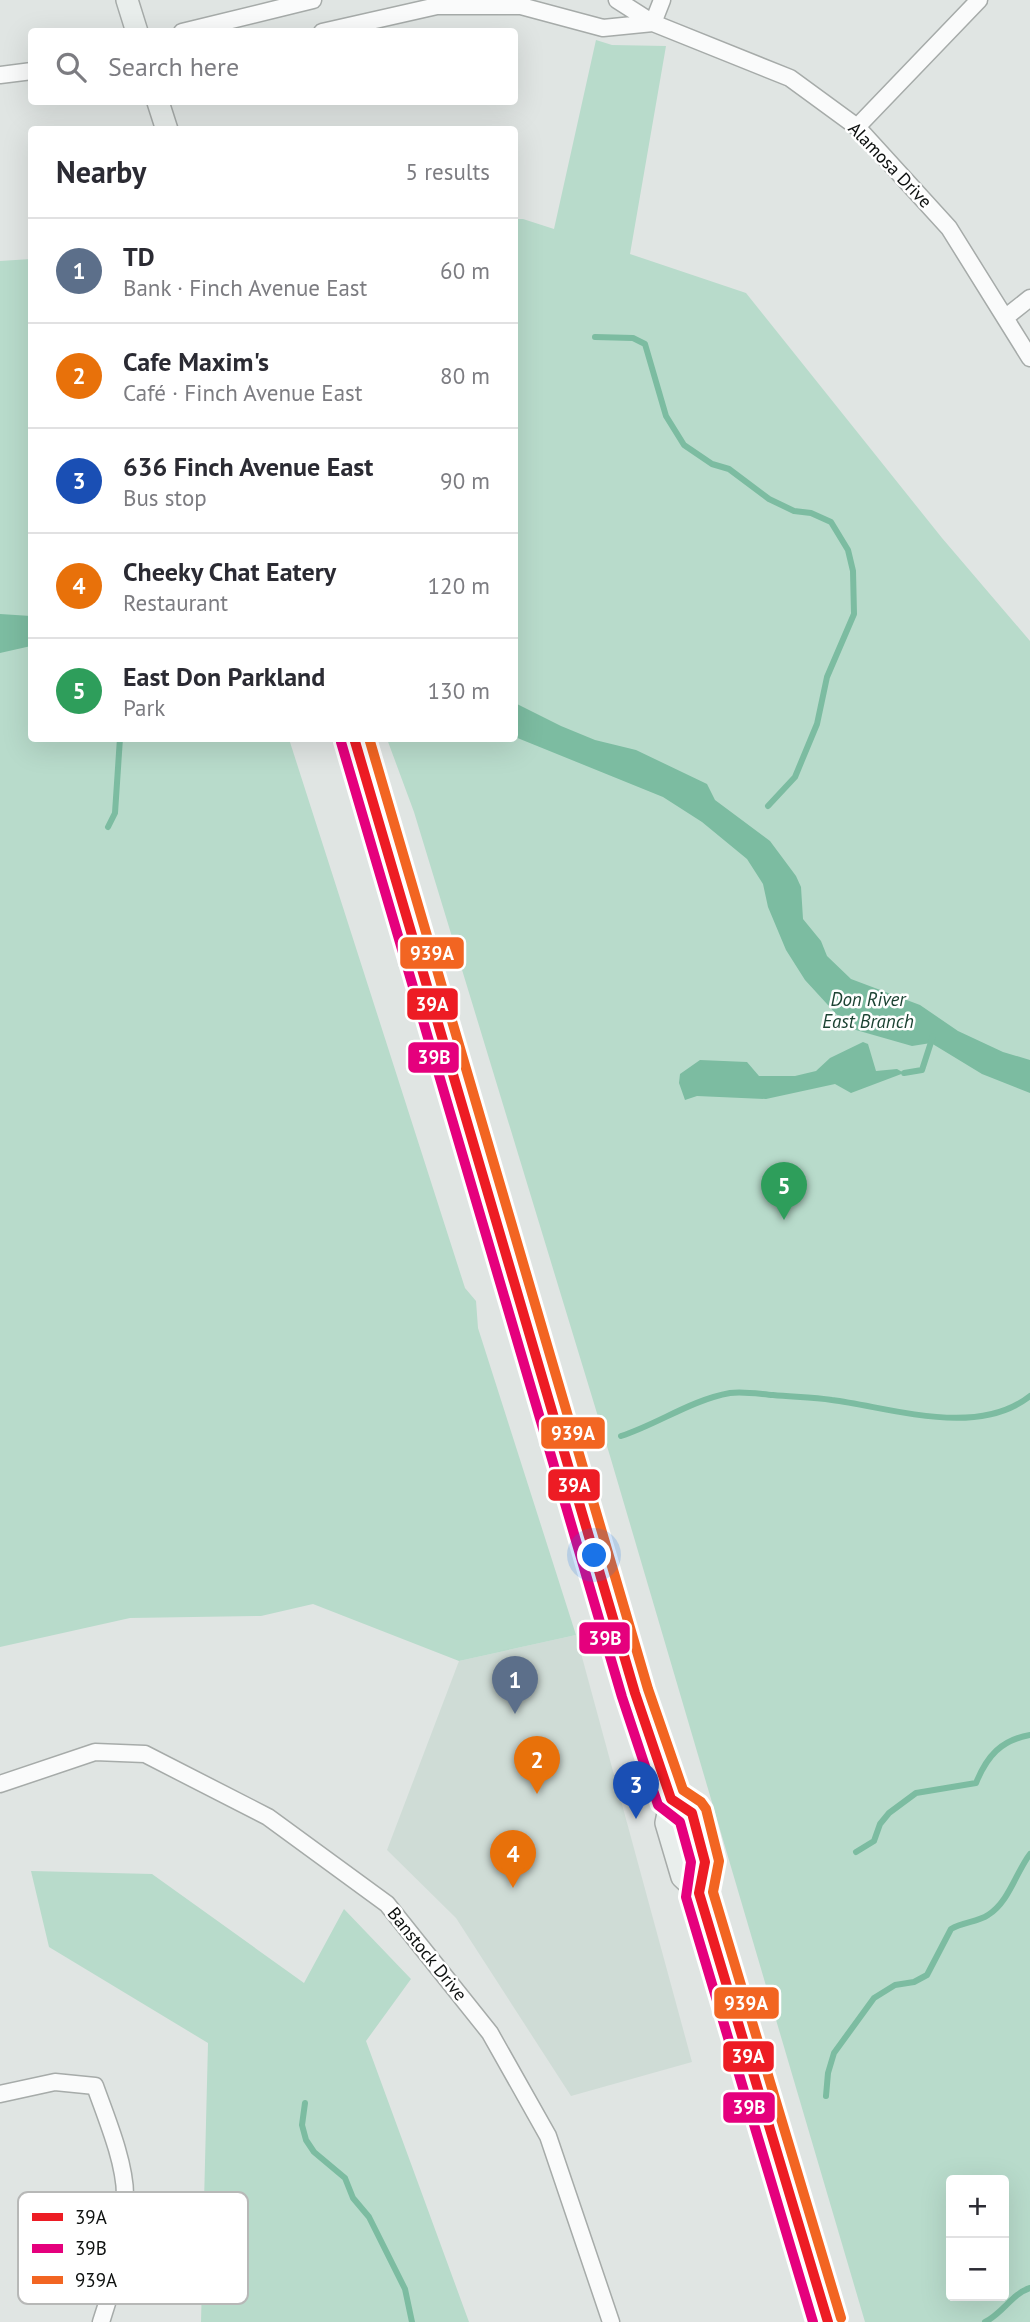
<!DOCTYPE html>
<meta charset="utf-8">
<style>
:root{--surface:#fff;--page:#f7f7f7;--text:#2b2b33;--muted:#7c7c81;--line:#e1e1e2;--accent:#111827}
body{margin:0;font-family:"PT Sans",sans-serif;background:var(--page);color:var(--text)}
.controls{position:absolute;right:21px;bottom:21px;display:grid;overflow:hidden;border-radius:7px;box-shadow:0 7px 28px #0002}
.controls button{width:63px;height:63px;display:grid;place-items:center;padding:0;border:0;border-bottom:2px solid var(--line);background:var(--surface);color:var(--text);font:35px sans-serif}
.you{position:absolute;left:595px;top:1556px;width:24px;height:24px;margin:-18px;border:5px solid #fff;border-radius:50%;background:#1a73e8;box-shadow:0 0 0 10px #1a73e833}
.badge{display:grid;place-items:center;width:46px;height:46px;border-radius:50%;background:var(--accent);color:#fff;font-size:23px;font-weight:700}
.pin{position:absolute;translate:-50% -58px;filter:drop-shadow(0 2px 4px #0008)}
.pin::after{content:'';position:absolute;top:37px;width:24px;height:21px;background:inherit;clip-path:polygon(0 0,100% 0,50% 100%)}
.list{margin:0;padding:0;list-style:none}
h2{display:flex;justify-content:space-between;align-items:center;height:91px;margin:0;padding:0 28px;font-size:30px}
h2 small{font-size:23px;font-weight:400;color:var(--muted)}
.list li{display:grid;grid-template-columns:46px 1fr auto;gap:21px;align-items:center;box-sizing:border-box;height:105px;padding:0 28px;border-top:2px solid var(--line)}
.list b{display:block;font-size:26px;white-space:nowrap}
.list p{margin:0;font-size:23px;white-space:nowrap;color:var(--muted)}
.list em{font-size:23px;font-style:normal;color:var(--muted)}
.icon{flex:none;width:38px;height:38px;fill:none;stroke:currentColor;stroke-width:2;stroke-linecap:round;stroke-linejoin:round}
.map{position:relative;flex:none;width:1030px;height:2322px;overflow:hidden}
.search{position:absolute;background:var(--surface);box-shadow:0 7px 28px #0002;left:28px;top:28px;width:490px;height:77px;display:flex;align-items:center;gap:18px;box-sizing:border-box;padding:0 24px;border-radius:7px;color:var(--muted);font-size:26px}
.panel{position:absolute;background:var(--surface);box-shadow:0 7px 28px #0002;left:28px;top:126px;width:490px;height:616px;border-radius:7px}
.map>svg:first-child{display:block}
.built{fill:#cfdcd6}
.green{fill:#b8dbcb;fill-rule:evenodd}
.water{fill:#7cbca1}
.lines{fill:none;stroke-linecap:round;stroke-linejoin:round}
.stream{stroke:#7cbca1;stroke-width:6}
.street-casing{stroke:#a6aba9;stroke-width:19}
.secondary-casing{stroke:#a6aba9;stroke-width:24}
.street{stroke:#fafbfb;stroke-width:16}
.secondary{stroke:#e9eeec;stroke-width:21}
.bus-1-casing{stroke:#fff;stroke-width:16}
.bus-2-casing{stroke:#fff;stroke-width:16}
.bus-3-casing{stroke:#fff;stroke-width:16}
.bus-1{stroke:#ed1c24;stroke-width:10}
.bus-2{stroke:#e5007d;stroke-width:10}
.bus-3{stroke:#f26522;stroke-width:10}
.labels{text-anchor:middle;stroke-width:5;stroke-linejoin:round;paint-order:stroke}
.street-label{font-size:18px;fill:#0e1110;stroke:#fff}
.water-label{font-size:19px;font-style:italic;fill:#1c4333;stroke:#fff}
.key{fill:#fff;stroke:#b7b8b7;stroke-width:2}
.key-label{font-size:19px;fill:#0e1110}
.line-badge{stroke:#fff;stroke-width:2.5}
.badge-label{font-size:19px;text-anchor:middle;font-weight:bold;fill:#fff}
</style>
<div class="map">
<svg width="1030" height="2322" viewBox="0 0 1030 2322">
<rect width="100%" height="100%" fill="#e0e5e3"/>
<path class="built" d="M576,1635l116,427 -121,34 -115,-178 -69,-68 72,-189z"/>
<path class="green" d="M596,40l16,5 54,1 -36,208 116,39 196,245 88,103v1681h-165l-255,-866 -196,-644 -27,-73 127,-1 1,-519h8l31,10zM951,2180h53v116h-53z
M31,259l1,479 257,1 176,549 11,13 2,27 98,307 -117,26 -146,-57 -52,12 -131,2 -130,29v-1386z
M31,1871l121,3 152,109 40,-74 67,70 -45,62 103,281h-268l7,-279 -159,-96z"/>
<path class="water" d="M0,614l31,2v30l-31,7z
M515,703l46,23 34,14 41,10 71,34 8,16 55,41 26,35 5,11 2,32 18,22 6,15 24,23 69,26 38,26 45,21 27,8v33l-48,-19 -51,-31 -19,3 -63,-18 -44,-48 -19,-30 -18,-43 -5,-23 -16,-25 -45,-37 -39,-25 -148,-60z
M863,1042l5,2 8,27 21,-2 7,4 -53,20 -16,-9 -69,15 -69,-3 -12,4 -6,-17 1,-9 20,-14 47,2 12,14h36l21,-5 14,-13z"/>
<g class="lines">
<path class="stream" d="M595,337l38,1 12,6 21,72 18,29 28,19 17,5 40,30 25,12 17,2 20,9 17,28 5,21 1,43 -27,63 -10,47 -22,53 -27,29
M108,827l7,-14 5,-75
M904,1073l18,-3 11,-34
M621,1436c37,-12 70,-36 109,-43 13,-2 30,1 43,2 20,2 40,2 59,5 61,8 145,38 198,-4
M856,1852l18,-11 6,-17 9,-11 27,-20 60,-10c11,-27 25,-43 54,-48
M826,2096l2,-23 6,-20 40,-55 21,-13 19,-3 13,-7 24,-46c12,-7 27,-7 37,-14 21,-13 28,-43 42,-61
M305,2103l-3,22 4,15 8,12 31,26 8,20 16,19 36,72 7,33
M985,2322c17,-8 28,-29 45,-34"/>
<g class="street-casing">
<path id="street" d="M617,0l36,23 137,55 67,49 92,101 81,130
M653,23l9,-23
M182,32l131,-32
M322,32l115,-26h84l82,22 50,-5
M0,75l32,-4
M857,127l122,-127
M1006,317l24,-19
M0,1784l95,-32 50,2 123,63 119,87 103,129 58,103 63,186
M0,2094l55,-12 40,4c11,31 30,76 30,109 -1,43 -10,86 -24,127"/>
</g>
<g class="secondary-casing">
<path id="secondary" d="M127,0l10,32
M158,102l9,28
M354,738l280,950 37,111 -5,24 16,54 17,16
M671,1799l21,14 13,49 -6,31 129,429"/>
</g>
<use href="#street" class="street"/>
<use href="#secondary" class="secondary"/>
<g class="bus-1-casing">
<path id="bus-1" d="M354,738l281,955 36,106 21,14 13,49 -6,31 129,429"/>
</g>
<g class="bus-2-casing">
<path id="bus-2" d="M341,742l281,955 36,108 22,17 11,40 -5,35 127,425"/>
</g>
<g class="bus-3-casing">
<path id="bus-3" d="M369,738l279,951 35,101 18,12 5,7 13,52 -6,31 128,426"/>
</g>
<use href="#bus-1" class="bus-1"/>
<use href="#bus-2" class="bus-2"/>
<use href="#bus-3" class="bus-3"/>
</g>
<g class="labels">
<g class="street-label">
<text transform="translate(890 165) rotate(46)" y="6">Alamosa Drive</text>
<text transform="translate(427 1954) rotate(51)" y="6">Banstock Drive</text>
</g>
<g class="water-label">
<text x="868" y="1006">Don River<tspan x="868" dy="22">East Branch</tspan></text>
</g>
</g>
<rect x="18" y="2192" width="230" height="112" rx="10" class="key"/>
<rect x="32" y="2213" width="31" height="8" fill="#ed1c24"/>
<rect x="32" y="2244" width="31" height="9" fill="#e5007d"/>
<rect x="32" y="2276" width="31" height="8" fill="#f26522"/>
<g class="key-label">
<text x="75" y="2224">39A</text>
<text x="75" y="2255">39B</text>
<text x="75" y="2287">939A</text>
</g>
<g class="line-badge">
<rect x="399" y="936" width="66" height="34" rx="7" fill="#f26522"/>
<rect x="406" y="987" width="53" height="34" rx="7" fill="#ed1c24"/>
<rect x="407" y="1041" width="53" height="33" rx="7" fill="#e5007d"/>
<rect x="540" y="1416" width="66" height="34" rx="7" fill="#f26522"/>
<rect x="547" y="1468" width="54" height="34" rx="7" fill="#ed1c24"/>
<rect x="578" y="1621" width="53" height="34" rx="7" fill="#e5007d"/>
<rect x="713" y="1986" width="67" height="34" rx="7" fill="#f26522"/>
<rect x="722" y="2040" width="53" height="33" rx="7" fill="#ed1c24"/>
<rect x="722" y="2091" width="54" height="33" rx="7" fill="#e5007d"/>
</g>
<g class="badge-label">
<text x="432" y="960">939A</text>
<text x="432" y="1011">39A</text>
<text x="434" y="1064">39B</text>
<text x="573" y="1440">939A</text>
<text x="574" y="1492">39A</text>
<text x="605" y="1645">39B</text>
<text x="746" y="2010">939A</text>
<text x="748" y="2063">39A</text>
<text x="749" y="2114">39B</text>
</g>
</svg>
<div class="controls">
<button>+</button>
<button>−</button>
</div>
<div class="you"></div>
<div class="pin badge" style="left:515px;top:1714px;background:#5c6f8a">1</div>
<div class="pin badge" style="left:537px;top:1794px;background:#e8710a">2</div>
<div class="pin badge" style="left:636px;top:1819px;background:#1a4fb4">3</div>
<div class="pin badge" style="left:513px;top:1888px;background:#e8710a">4</div>
<div class="pin badge" style="left:784px;top:1220px;background:#2e9e5b">5</div>
<div class="search"><svg class="icon" aria-label="search" viewBox="0 0 24 24"><circle cx="10" cy="10" r="6"/><path d="M15 15l6 6"/></svg>Search here</div>
<section class="panel">
<h2>Nearby<small>5 results</small></h2>
<ul class="list">
<li><span class="badge" style="background:#5c6f8a">1</span><div><b>TD</b><p>Bank · Finch Avenue East</p></div><em>60 m</em></li>
<li><span class="badge" style="background:#e8710a">2</span><div><b>Cafe Maxim's</b><p>Café · Finch Avenue East</p></div><em>80 m</em></li>
<li><span class="badge" style="background:#1a4fb4">3</span><div><b>636 Finch Avenue East</b><p>Bus stop</p></div><em>90 m</em></li>
<li><span class="badge" style="background:#e8710a">4</span><div><b>Cheeky Chat Eatery</b><p>Restaurant</p></div><em>120 m</em></li>
<li><span class="badge" style="background:#2e9e5b">5</span><div><b>East Don Parkland</b><p>Park</p></div><em>130 m</em></li>
</ul>
</section>
</div>
